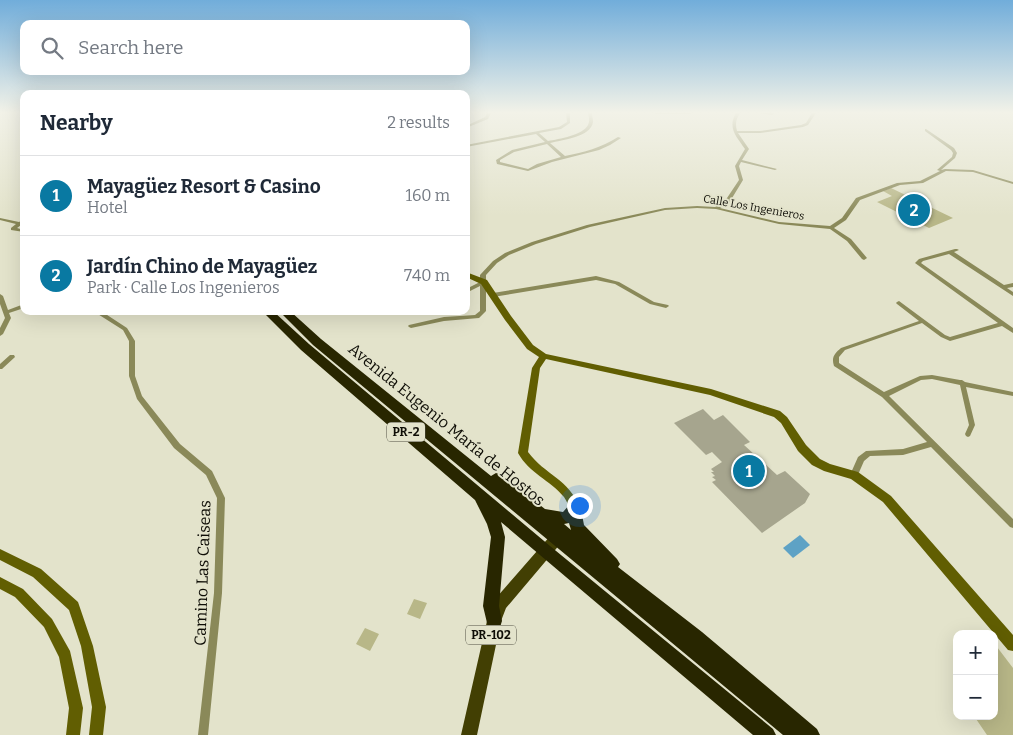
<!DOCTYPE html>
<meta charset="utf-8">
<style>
:root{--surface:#fff;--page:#f6f6f7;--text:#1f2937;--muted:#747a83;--line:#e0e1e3;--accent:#0979a2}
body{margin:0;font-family:Bitter,serif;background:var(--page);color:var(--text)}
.controls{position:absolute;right:15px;bottom:15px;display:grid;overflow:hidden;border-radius:10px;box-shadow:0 5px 20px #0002}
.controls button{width:45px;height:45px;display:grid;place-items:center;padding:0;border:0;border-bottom:1px solid var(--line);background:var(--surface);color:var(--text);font:25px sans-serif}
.you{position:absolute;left:579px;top:505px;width:18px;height:18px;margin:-12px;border:4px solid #fff;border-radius:50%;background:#1a73e8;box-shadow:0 0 0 8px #1a73e833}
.badge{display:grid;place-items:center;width:32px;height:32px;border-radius:50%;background:var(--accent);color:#fff;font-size:16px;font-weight:700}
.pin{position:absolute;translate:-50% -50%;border:2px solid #fff;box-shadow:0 1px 5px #0006}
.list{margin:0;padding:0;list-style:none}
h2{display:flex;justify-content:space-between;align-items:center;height:65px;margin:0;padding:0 20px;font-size:21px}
h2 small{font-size:16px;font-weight:400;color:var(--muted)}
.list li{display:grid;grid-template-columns:32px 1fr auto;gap:15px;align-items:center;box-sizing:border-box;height:80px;padding:0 20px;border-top:1px solid var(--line)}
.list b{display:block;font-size:19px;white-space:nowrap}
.list p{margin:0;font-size:16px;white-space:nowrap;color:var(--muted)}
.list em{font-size:16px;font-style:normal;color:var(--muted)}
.icon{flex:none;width:28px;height:28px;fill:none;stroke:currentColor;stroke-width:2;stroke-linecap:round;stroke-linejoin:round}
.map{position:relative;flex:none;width:1013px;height:735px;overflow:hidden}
.search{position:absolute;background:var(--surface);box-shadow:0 5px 20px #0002;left:20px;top:20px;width:450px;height:55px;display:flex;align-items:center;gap:12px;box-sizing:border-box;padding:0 18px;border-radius:10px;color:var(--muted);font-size:19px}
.panel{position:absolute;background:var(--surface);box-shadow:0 5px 20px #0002;left:20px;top:90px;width:450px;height:225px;border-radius:10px}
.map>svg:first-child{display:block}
.green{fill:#b8b788}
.water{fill:#5ea2c5}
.building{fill:#a6a58e}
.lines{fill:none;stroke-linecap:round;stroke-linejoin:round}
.street{fill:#8a8959;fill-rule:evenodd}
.secondary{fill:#615e02;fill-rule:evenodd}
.primary{fill:#423f03;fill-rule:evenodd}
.highway{fill:#282600;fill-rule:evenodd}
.labels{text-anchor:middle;stroke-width:4;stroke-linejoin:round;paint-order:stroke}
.far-street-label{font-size:11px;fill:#0e0d06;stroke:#e3e3cb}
.shield{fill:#e3e3cb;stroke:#4e4d41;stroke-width:1}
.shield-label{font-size:12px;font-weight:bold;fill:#0e0d06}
.near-street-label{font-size:16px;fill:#0e0d06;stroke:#e3e3cb}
</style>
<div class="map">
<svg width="1013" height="735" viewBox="0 0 1013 735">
<rect width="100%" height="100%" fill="#e3e3cb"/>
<path class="green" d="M891,188l62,30 -24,10 -52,-26 15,-6 -9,-5z
M414,599l13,4 -7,16 -13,-5z
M365,628l14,6 -9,17 -14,-7z
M997,647l16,21v67h-26l-13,-19h20v-27l3,-1 -3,-4v-36z"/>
<path class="water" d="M800,535l10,10 -17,13 -10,-10z"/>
<path class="building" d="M703,409l11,11 9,-5 27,27 -6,3 33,30 8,-4 25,23 -5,9 -43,30 -50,-51 4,-2 -4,-3 3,-1 -4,-4h3l-3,-3 11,-7 -10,-10 -6,3 -32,-32z"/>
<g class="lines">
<path class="street" d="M487,113h4l-3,6 -22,9v-2l19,-9z
M566,113h4v10l-9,6 -22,4 9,8c11,-2 35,-6 40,-16 2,-4 1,-8 0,-12h4c0,3 1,6 1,9 -2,15 -31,18 -43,21l15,13c19,-4 36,-8 53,-19l3,1 -11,7 -11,5 -47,12 -24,9 -31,-7 -1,-4 16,-10 33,-8 -9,-8 -70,13v-2l93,-18 8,-5zM547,144l14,13 -24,7 -9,5 -28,-7v-2l14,-8z
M654,113h38l-2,1h-34z
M736,113h4c-4,6 -5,11 -3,18h23l41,-6 5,-2 6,-10h4l-8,12 -5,2 -43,6h-22l11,16 -7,11 35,9 -2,1 -34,-8 -2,4 4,14 -14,23 -9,5 59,14 51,4 12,-8 14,-20 41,-15 23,-2 20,-10 -3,-1 15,-13 1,-4 -2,-3 -26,-19v-2h1l28,19 3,5 -2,5 -14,12 4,-1 28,1 40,12v2l-40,-12 -27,-1 -23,12 -23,2 -40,15 -14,20 -12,8 17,11 16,19 -3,2 -2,-1 -15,-18 -17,-12 -51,-5 -63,-15 -19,-1 -32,2 -75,17 -54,17 -27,11 -12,8 -11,12v6l1,1 -1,1v28l-7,7 -35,3 -33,7 -2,-1 -1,-1 1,-1 35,-8 31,-2 5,-4v-25l-14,7v-4l14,-7v-7l13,-14 12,-8 27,-11 55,-17 78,-17 32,-2 18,1 10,-6 14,-21 -4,-14 10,-17c-8,-12 -18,-21 -9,-36z
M759,113h14l1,1 -2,1z
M0,218l19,4 5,-3v4l-7,5 7,2v2l-13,-2v-2l5,-4 -16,-4z
M955,249h2l2,1 -5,2 50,33 9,-2v4l-6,1 6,4v4l-64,-42 -26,7 -2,2 92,65v5l-11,-7 -52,15 -9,-4 -19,-14 -77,27 -6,7v6l45,29 36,-16 12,-1 28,5h2l3,2 48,10v4l-47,-9 9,38 -5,11 -2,1 -2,-1 -1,-2 4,-9 -9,-40 -28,-6 -11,1 -32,16 124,123v9l-3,-1 -79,-80 -28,8 -33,1 -6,5 -7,16 -3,1 -3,-1 -1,-2 8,-18 8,-6 37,-2 24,-7 -45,-45 -48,-31c-3,-9 1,-13 7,-18l78,-27 -22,-17 -1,-1 1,-1 2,-1 46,34 5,2 48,-14 -83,-60 4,-4z
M596,276l23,6 35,20 14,3 1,1 -3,2 -16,-4 -35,-20 -19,-4 -103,17 -3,-2 3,-2z
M0,294l3,2 5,14 16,-6v4l-15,5 2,5 -8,16 -3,2v-8l5,-10 -5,-14z
M93,311h8l26,17 8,13v35l7,20 38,48 32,27 13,27 -3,95 -14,142h-10l16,-142 3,-95 -11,-23 -32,-27 -37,-49 -8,-23v-35l-6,-11z
M10,355h4l1,2 -13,12h-2v-5z"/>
<path class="secondary" d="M466,272l21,8 24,36 22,29 13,9 165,35 69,22 7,6 19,28 14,14 10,5 28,8 33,24 122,139v16l-5,-1 -125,-148 -32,-23 -27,-8 -12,-6 -14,-14 -17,-28 -7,-6 -64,-22 -164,-36 -6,9 -12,84c17,23 41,27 52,56l-1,3 -4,2 -4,-2c-2,-5 -4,-9 -7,-14 -14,-17 -35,-24 -46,-44l14,-85 7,-11 -12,-8 -22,-29 -24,-36 -15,-7z
M0,549l41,20 37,33 15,44 13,61 -3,28h-14l3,-28 -11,-61 -12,-36 -36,-33 -33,-17z
M0,577l23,12 29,30 18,32 13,57 -3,27h-14l3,-27 -10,-51 -15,-30 -29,-30 -15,-8z"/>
<path class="primary" d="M556,533l5,2 1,4 -1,4 -55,65 -5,13 -24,114h-16l26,-114 9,-23 55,-63z"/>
<path class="highway" d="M262,311h11l36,33 241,202 223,183 3,6h-23l-252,-213 4,15 -6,69 3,15 -2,6 -6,2 -6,-2 -5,-21 8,-69 -4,-13 -12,-24 -174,-150z
M279,311h11l31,28 170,137 5,-3 5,2 44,34 18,3 7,-8 5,-2 5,2 4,21 33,34 3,5 -2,3 84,65 115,97 3,6h-37l-470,-390zM569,523l2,7 -7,-6z"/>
</g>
<linearGradient id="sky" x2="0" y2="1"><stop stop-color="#71adda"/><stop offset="0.52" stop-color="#f2f2e8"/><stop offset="1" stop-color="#f2f2e8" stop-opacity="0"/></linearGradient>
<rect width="1013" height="216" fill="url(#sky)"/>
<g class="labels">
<g class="far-street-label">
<text transform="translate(754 207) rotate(10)" y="4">Calle Los Ingenieros</text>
</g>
<g class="shield">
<rect x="387" y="422.5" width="38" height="19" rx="4"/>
<rect x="466" y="625.5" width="50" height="19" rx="4"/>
</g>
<g class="shield-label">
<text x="406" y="436">PR-2</text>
<text x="491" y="639">PR-102</text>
</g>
<g class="near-street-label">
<text transform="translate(447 424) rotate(39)" y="6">Avenida Eugenio María de Hostos</text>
<text transform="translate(202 573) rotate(-88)" y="6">Camino Las Caiseas</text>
</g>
</g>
</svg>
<div class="controls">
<button>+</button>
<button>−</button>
</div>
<div class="you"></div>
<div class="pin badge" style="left:749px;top:471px">1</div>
<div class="pin badge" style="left:914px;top:210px">2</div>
<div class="search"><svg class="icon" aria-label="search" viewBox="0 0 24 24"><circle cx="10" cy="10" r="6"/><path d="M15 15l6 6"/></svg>Search here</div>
<section class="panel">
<h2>Nearby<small>2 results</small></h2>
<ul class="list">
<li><span class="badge">1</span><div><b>Mayagüez Resort &amp; Casino</b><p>Hotel</p></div><em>160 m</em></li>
<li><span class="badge">2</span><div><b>Jardín Chino de Mayagüez</b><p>Park · Calle Los Ingenieros</p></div><em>740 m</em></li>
</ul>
</section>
</div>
